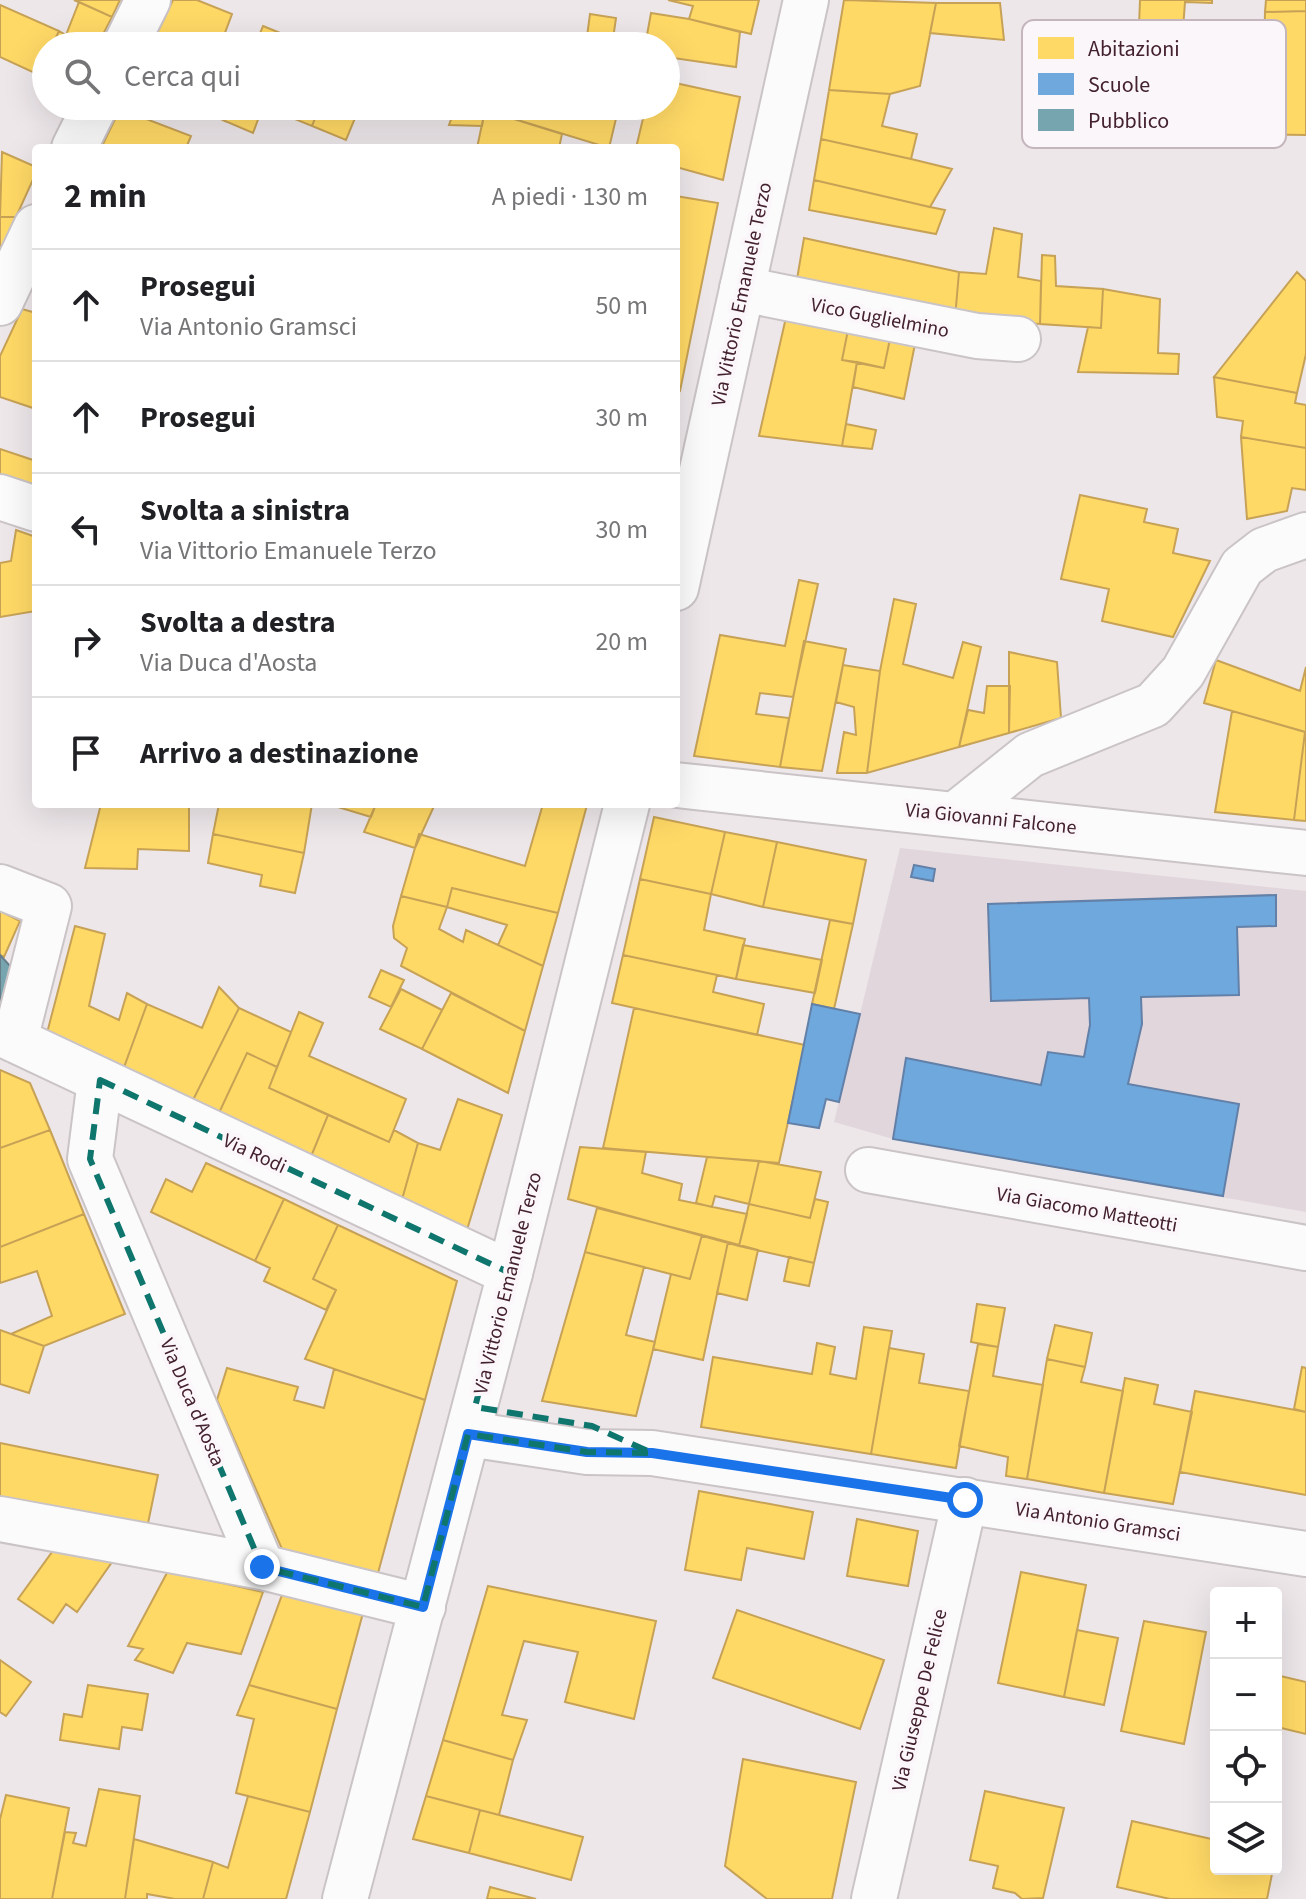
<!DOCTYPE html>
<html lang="it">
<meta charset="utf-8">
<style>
:root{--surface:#fff;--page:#f6f6f6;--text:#202124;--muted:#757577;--line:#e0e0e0}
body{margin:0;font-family:"Source Sans 3",sans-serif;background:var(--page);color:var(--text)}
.controls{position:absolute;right:24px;bottom:24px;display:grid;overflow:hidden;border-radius:8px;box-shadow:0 8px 32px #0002}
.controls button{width:72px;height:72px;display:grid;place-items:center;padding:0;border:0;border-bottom:2px solid var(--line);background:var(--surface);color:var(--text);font:40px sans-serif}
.stop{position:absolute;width:24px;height:24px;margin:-18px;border:6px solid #1a73e8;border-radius:50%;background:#fff}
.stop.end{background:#1a73e8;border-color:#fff;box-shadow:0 2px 8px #0008}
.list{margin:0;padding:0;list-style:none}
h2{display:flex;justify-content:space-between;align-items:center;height:104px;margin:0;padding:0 32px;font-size:34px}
h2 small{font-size:26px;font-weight:400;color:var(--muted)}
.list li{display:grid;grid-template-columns:52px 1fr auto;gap:24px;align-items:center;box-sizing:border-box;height:112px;padding:0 32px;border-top:2px solid var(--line)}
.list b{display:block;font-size:30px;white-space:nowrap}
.list p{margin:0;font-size:26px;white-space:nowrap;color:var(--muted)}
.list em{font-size:26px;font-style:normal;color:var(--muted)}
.icon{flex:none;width:44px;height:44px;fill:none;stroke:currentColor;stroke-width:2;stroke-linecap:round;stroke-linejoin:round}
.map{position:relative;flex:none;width:1306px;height:1899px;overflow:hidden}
.search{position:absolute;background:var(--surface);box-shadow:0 8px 32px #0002;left:32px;top:32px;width:648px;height:88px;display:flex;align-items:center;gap:20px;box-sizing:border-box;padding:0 28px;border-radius:44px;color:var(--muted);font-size:30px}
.panel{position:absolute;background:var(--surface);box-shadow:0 8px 32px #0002;left:32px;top:144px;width:648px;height:664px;border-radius:8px}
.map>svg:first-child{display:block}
.built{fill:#e1d6dc}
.homes{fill:#ffd966;stroke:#c7a256;stroke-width:2}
.schools{fill:#6fa8dc;stroke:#6280a8;stroke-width:2}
.public{fill:#76a5af;stroke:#677d89;stroke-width:2}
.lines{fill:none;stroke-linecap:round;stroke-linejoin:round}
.minor-casing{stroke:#cac4c7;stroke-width:48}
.tertiary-casing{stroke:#cac4c7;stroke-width:48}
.minor{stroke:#fcfbfc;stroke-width:44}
.tertiary{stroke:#fcfbfc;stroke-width:44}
.route{stroke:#1a73e8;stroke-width:10}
.marked{fill:none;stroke:#0f766e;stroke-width:6;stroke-dasharray:16 10;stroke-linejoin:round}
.labels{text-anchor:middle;stroke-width:8;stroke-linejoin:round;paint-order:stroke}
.street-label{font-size:20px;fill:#44212f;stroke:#fbf6f9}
.key{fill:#fbf6f9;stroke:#c4b6bc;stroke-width:2}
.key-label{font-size:22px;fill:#44212f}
</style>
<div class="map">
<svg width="1306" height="1899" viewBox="0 0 1306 1899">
<rect width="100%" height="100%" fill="#ede7ea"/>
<path class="built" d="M900,848l406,43v321l-413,-73 -59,-17z"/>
<path class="homes" d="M74,0h46l-8,17z
M173,0h24l35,14 -12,32h-69z
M668,0h91l-8,34 -62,-15 4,-13z
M844,0l92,3 -16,83 -30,8 -61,-4z
M1140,0h72v3l-27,-1 -2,27 -44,-3z
M1266,0h40v11l-41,1z
M79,2l33,15 -15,29h-9l-22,-11z
M936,3h64l4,37 -74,-7z
M0,5l59,26 -7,15h-6v13l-7,16 -39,-18z
M1306,11v124l-94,-1 2,-82h50l1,-40z
M651,13l38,6 51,13 -4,35 -70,-10v-11h-21z
M590,14l26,4 -4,28 -26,-2z
M263,26l49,20h-57z
M59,31l7,4 22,11h-36z
M666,81l74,16 -17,83 -47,-13v-19h-40l10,-42h20z
M829,90l61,4 -8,32 35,8 -6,25 -90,-20z
M195,106h36l-6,15z
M231,106h89l-8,20 -49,-20 -10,27 -28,-12z
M320,106h40l-14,34 -34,-14z
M456,106h163l-10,42 -124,-38 -3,16 -33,-1z
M120,109l71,27 -5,12h-85z
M485,110l77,24 -3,14h-82z
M821,139l90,20 41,10 -22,38 -116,-27z
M2,152l34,15v6l-20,44h-16z
M814,180l116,27 15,3 -9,24 -127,-24z
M676,196l42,7 -38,188 -4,-1z
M0,217h16l-16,36z
M994,228l28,6 -4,43 23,4 -1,43 -85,-6 4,-46 27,2z
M804,238l155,34 -4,46 -159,-33z
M1042,255l13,1 1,30 47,3 -2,39 -61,-4z
M1297,272l9,9v73l-9,39 -83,-16z
M1103,289l57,10 -2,54 21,1 -1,20 -100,-2 10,-45 13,1z
M22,309l14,4v96l-36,-12v-41z
M787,313l62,12 -7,35 15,2 -15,84 -83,-10z
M849,325l42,9 -7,34 -42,-8z
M891,334l25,5 -12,60 -51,-12 4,-25 27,6z
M1214,377l83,16 -2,10 11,2v43l-65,-11 2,-16 -26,-4z
M846,424l30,6 -4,19 -30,-3z
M1241,437l65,11v42l-14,-2 -5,23 -40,8z
M0,449l36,12v37l-36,-12z
M1080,495l67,14 -3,13 34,7 -5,24 37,8 -37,76 -71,-16 7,-32 -48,-10z
M16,530l20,7v74l-36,6v-54l11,-2z
M799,580l19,4 -25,113 -33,-4 -4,21 33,4 -9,49 -86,-11 26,-121 65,11z
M894,599l22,5 -13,60 50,14 10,-36 18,5 -22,100 -92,26 13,-102z
M804,641l42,8 -24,122 -42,-4z
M1009,652l48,10 4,56 -52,15z
M1216,660l84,31 6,-24v65l-102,-29z
M843,665l37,6 -13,102h-30l7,-41 12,3 -2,-28 -18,-5z
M987,686h23l-1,47 -50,14 9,-37 16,3z
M1232,711l73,21 -11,88 -79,-8z
M1305,732h1v89l-12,-1z
M101,804h88v47l-51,-2 -1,20 -52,-1z
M219,804h93l-8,49 -91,-19z
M328,804h48l-5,13z
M376,804h59l-20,44 -51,-16z
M543,804l44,1 -29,108 -106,-25 -5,19 -46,-11 18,-62 106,32z
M654,817l71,15 -14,62 -71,-15z
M725,832l52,10 -14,65 -52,-13z
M213,834l91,19 -9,40 -35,-7 2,-11 -54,-12z
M777,842l89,18 -13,64 -90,-17z
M640,879l71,15 -7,36 41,9 -9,40 -113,-24z
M452,888l106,25 -15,53 -45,-21 9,-20 -60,-18z
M401,896l46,11 -8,22 24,13 3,-12 77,36 -18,65 -124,-65 6,-18 -13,-10 -1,-12z
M0,911l20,10 -16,36 -4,-2z
M830,920l23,4 -19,85 -22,-5z
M75,926l30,8 -16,72 30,14 8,-27 20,11 -24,66 -76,-37z
M743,945l79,15 -7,33 -79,-14z
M623,955l94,20 -4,17 51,12 -7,31 -145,-32z
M381,970l23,10 -13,27 -22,-10z
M219,987l20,21 -47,94 -69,-32 24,-66 55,24z
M401,989l41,21 -20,39 -42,-20z
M451,993l74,38 -17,62 -86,-44z
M239,1008l52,24 -14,35 -30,-14 -29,62 -26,-13z
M634,1008l171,37 -26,118 -176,-15z
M299,1012l24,11 -14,33 97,43 -17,43 -120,-54z
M247,1053l30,14 -8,21 59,27 -18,44 -92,-44z
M0,1070l30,13 20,47 -50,18z
M458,1099l44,16 -36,118 -65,-30 17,-60 22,7z
M328,1115l61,27 5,-12 24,13 -17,60 -91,-44z
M50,1130l34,84 -84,33v-99z
M580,1147l66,5 -4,21 40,11 -3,16 68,14 -8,32 -171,-47z
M707,1157l52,4 -10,43 -34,-8 -3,11 -16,-4z
M759,1161l62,11 -11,46 -61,-14z
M206,1163l78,36 -29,62 -104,-49 15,-33 26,13z
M284,1199l54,26 -25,54 23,11 -10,20 -62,-29 6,-13 -15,-7z
M815,1199l13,3 -14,61 -75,-17 10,-42 61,14z
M597,1208l105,27 -12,44 -105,-27z
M84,1214l41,100 -81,32 -33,-12 41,-18 -15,-45 -37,12v-36z
M338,1225l119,56 -32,119 -120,-41 31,-69 -23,-11z
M702,1235l26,7 -25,118 -50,-11 18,-75 19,5z
M728,1242l30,8 -11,50 -30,-7z
M585,1252l59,15 -18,68 29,7 -19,74 -94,-15z
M789,1257l25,6 -5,23 -25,-5z
M977,1304l28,4 -7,39 -27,-5z
M1055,1325l37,8 -7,34 -38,-8z
M864,1327l28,4 -21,123 -170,-27 12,-70 99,17 5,-31 18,4 -5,27 26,5z
M0,1330l44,16 -15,47 -29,-9z
M978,1344l20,3 -5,29 50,9 -16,94 -21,-3 2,-19 -49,-11z
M889,1348l35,6 -5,29 50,8 -13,77 -85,-14z
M1047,1359l38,8 -4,15 42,9 -19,102 -77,-14z
M1302,1367l4,1v44l-12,-3z
M227,1368l71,19 -4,13 30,8 10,-39 91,31 -47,173 -96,-24 -65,-149z
M1125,1378l33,7 -4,19 38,8 -19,92 -69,-11z
M1195,1391l111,21v83l-126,-23z
M0,1443l158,32 -12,58 -146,-30z
M699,1491l114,21 -9,47 -57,-11 -6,32 -56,-10z
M857,1519l61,12 -10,55 -61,-10z
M55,1548l57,14 -35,50 -11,-8 -13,19 -35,-24z
M168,1571l95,21 -22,62 -54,-11 -14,30 -38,-13 8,-11 -15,-3z
M1021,1572l65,13 -22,112 -66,-14z
M488,1586l168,35 -22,98 -69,-17 13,-50 -54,-11 -22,74 25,5 -14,40 -70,-20z
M282,1595l81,18 -26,96 -88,-24z
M737,1610l147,50 -24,69 -147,-51z
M1144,1621l62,11 -22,112 -63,-13z
M1077,1630l41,8 -14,67 -40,-8z
M0,1660l31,22 -25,34 -6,-4z
M1276,1675l30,7v52l-29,-7 -1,3z
M88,1685l60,9 -6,36 -20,-3 -3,22 -59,-9 4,-26 18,3z
M249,1685l88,24 -27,103 -74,-19 18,-74 -17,-4z
M443,1740l70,20 -14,55 -73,-19z
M743,1759l113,23 -24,117h-65l-42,-33z
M99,1789l41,7 -15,103h-73l13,-67 11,1 -3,10 13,3z
M985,1791l79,17 -21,90 -21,1 -7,-6 -22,-5 5,-22 -28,-6z
M6,1795l63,13 -17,91h-52v-80z
M248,1796l62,16 -24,87h-83l10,-37 15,6z
M426,1796l54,14 -11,43 -56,-14z
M480,1810l103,27 -12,43 -102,-27z
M1132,1821l84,19v29h57l-6,30h-97l-53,-12z
M134,1839l79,23 -10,37h-28l-28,-5v5h-22z
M490,1887l46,12h-49z"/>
<path class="schools" d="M914,865l21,4 -2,12 -22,-4z
M1276,895v31l-39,1 2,68 -98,2 1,27 -14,60 111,20 -16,92 -330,-57 13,-81 135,27 7,-33 36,5 6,-32 -1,-27 -98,3 -3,-97z
M812,1004l48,10 -21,88 -13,-3 -7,29 -31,-5z"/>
<path class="public" d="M0,955l12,13 -4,30 -8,4z"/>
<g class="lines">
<g class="minor-casing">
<path id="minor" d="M125,46l23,-46
M74,148l21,-42
M742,289l235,47 41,3
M0,303l36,-76
M0,497l36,12
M676,785l630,68
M956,814l74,-59 123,-50 30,-33 59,-105 22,-17 42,-15
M0,887l49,19 -34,134
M0,1033l510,240
M100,1080l-10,79 172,408 161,40
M868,1170l438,78
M0,1519l262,48
M874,1899l91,-399"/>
</g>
<g class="tertiary-casing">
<path id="tertiary" d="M676,588l130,-588
M468,1434l119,18 65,1 654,101
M345,1899l165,-626 117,-469"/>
</g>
<use href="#minor" class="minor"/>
<use href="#tertiary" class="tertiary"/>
</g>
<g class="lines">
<path class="route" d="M262,1567l161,40 45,-173 119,18 65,1 313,47"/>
</g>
<path class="marked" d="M100,1080l410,193 -35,134 117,19 60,27 -65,-1 -119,-18 -45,173 -161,-40 -172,-408z"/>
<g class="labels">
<g class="street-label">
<text transform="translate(741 294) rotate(-78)" y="7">Via Vittorio Emanuele Terzo</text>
<text transform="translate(880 317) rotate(11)" y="7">Vico Guglielmino</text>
<text transform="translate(991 818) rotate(6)" y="7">Via Giovanni Falcone</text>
<text transform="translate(255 1153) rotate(25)" y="7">Via Rodi</text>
<text transform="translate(1087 1209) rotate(10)" y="7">Via Giacomo Matteotti</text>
<text transform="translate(507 1283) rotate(-76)" y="7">Via Vittorio Emanuele Terzo</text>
<text transform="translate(193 1402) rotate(67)" y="7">Via Duca d'Aosta</text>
<text transform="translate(1098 1521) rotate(9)" y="7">Via Antonio Gramsci</text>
<text transform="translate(919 1700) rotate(-77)" y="7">Via Giuseppe De Felice</text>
</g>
</g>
<rect x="1022" y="20" width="264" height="128" rx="12" class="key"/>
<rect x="1038" y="37" width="36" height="22" fill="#ffd966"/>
<rect x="1038" y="73" width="36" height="22" fill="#6fa8dc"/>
<rect x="1038" y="109" width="36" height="22" fill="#76a5af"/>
<g class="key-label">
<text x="1088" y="56">Abitazioni</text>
<text x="1088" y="92">Scuole</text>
<text x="1088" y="128">Pubblico</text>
</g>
</svg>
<div class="controls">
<button>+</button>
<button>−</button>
<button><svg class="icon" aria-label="locate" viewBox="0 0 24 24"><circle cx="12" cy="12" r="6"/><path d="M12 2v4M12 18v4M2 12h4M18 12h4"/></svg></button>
<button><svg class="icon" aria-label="layers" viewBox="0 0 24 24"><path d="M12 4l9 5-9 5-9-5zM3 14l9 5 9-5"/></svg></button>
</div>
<div class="stop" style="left:965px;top:1500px"></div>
<div class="stop end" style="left:262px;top:1567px"></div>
<div class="search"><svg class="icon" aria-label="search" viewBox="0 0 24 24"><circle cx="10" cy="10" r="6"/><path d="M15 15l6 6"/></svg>Cerca qui</div>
<section class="panel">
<h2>2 min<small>A piedi · 130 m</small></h2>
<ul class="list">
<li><svg class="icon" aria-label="ahead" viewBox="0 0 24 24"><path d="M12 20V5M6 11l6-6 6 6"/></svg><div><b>Prosegui</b><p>Via Antonio Gramsci</p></div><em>50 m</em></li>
<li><svg class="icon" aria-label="ahead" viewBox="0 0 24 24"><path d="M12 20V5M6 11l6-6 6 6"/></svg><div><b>Prosegui</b></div><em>30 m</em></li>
<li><svg class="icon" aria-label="left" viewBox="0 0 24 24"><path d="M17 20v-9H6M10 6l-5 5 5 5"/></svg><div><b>Svolta a sinistra</b><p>Via Vittorio Emanuele Terzo</p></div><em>30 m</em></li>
<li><svg class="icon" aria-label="right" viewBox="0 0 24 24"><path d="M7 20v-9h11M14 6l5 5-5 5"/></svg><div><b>Svolta a destra</b><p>Via Duca d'Aosta</p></div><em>20 m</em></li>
<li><svg class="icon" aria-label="arrive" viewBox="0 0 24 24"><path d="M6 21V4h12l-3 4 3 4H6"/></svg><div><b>Arrivo a destinazione</b></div></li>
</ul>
</section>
</div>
